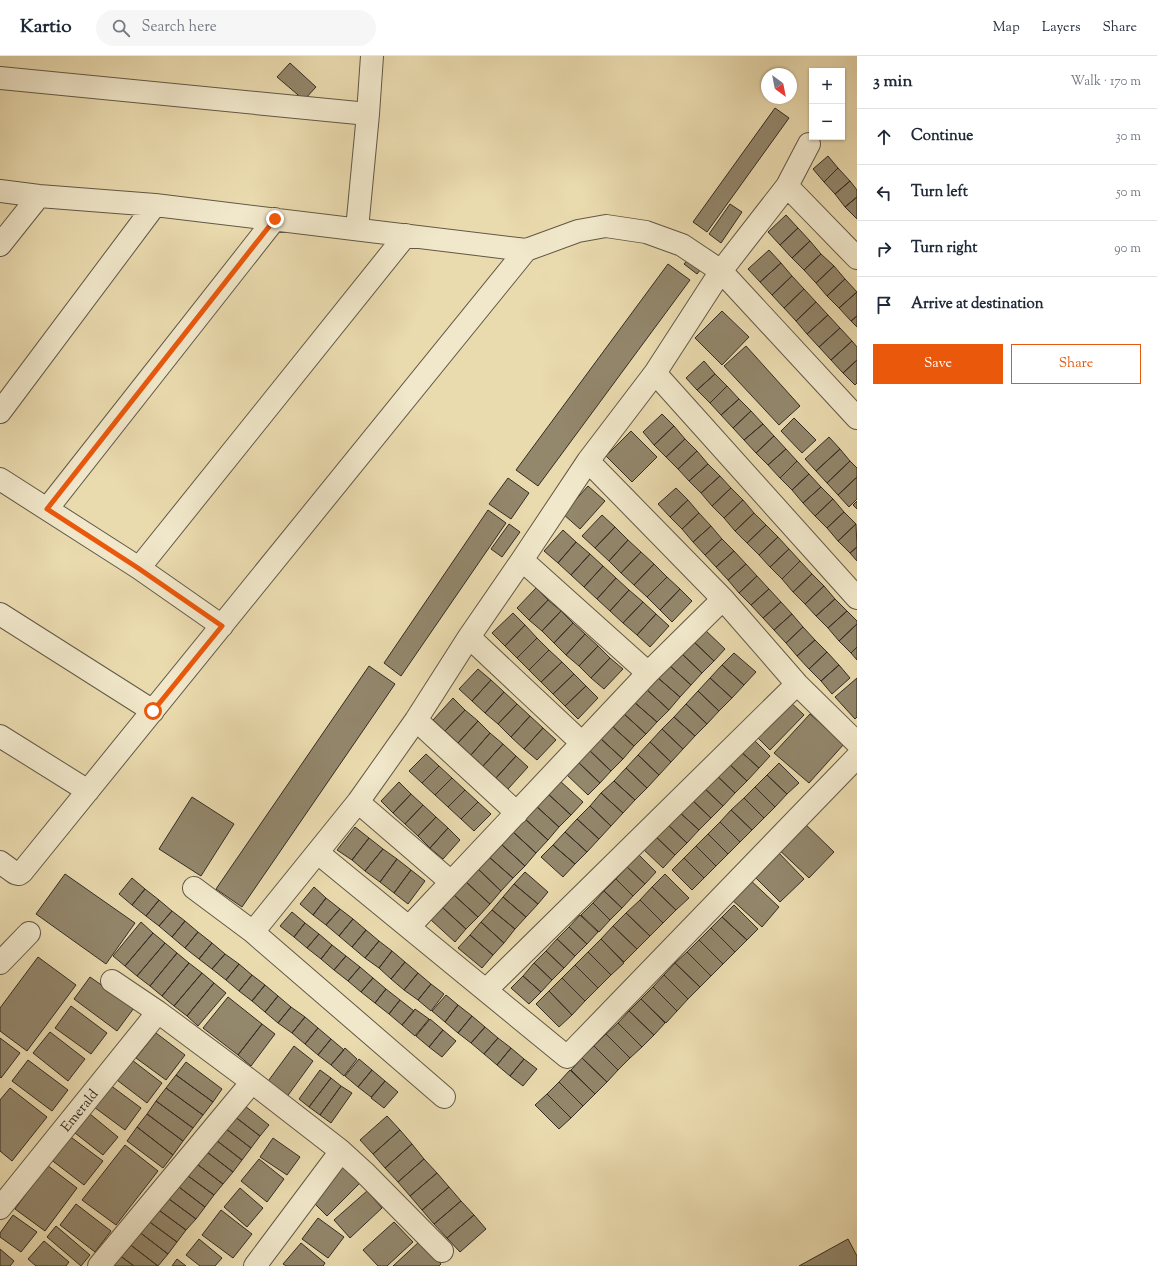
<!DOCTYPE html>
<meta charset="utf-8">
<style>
:root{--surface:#fff;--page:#f6f6f7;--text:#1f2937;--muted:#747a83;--line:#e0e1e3;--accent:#ea580c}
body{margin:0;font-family:"Sorts Mill Goudy",serif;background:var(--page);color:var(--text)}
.controls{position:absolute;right:12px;top:12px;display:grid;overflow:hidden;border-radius:0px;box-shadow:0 1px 3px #0004}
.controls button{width:36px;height:36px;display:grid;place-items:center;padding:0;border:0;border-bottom:1px solid var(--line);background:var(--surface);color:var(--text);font:20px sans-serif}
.compass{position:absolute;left:761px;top:12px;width:36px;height:36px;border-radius:50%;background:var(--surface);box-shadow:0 1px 3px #0004;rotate:148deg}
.stop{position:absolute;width:12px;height:12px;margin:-9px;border:3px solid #ea580c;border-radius:50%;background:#fff}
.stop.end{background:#ea580c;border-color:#fff;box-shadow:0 1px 4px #0008}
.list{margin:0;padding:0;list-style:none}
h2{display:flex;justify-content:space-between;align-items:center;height:52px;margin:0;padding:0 16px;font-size:17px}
h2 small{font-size:13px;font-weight:400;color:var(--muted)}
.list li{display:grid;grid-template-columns:26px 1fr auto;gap:12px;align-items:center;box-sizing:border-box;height:56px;padding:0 16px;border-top:1px solid var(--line)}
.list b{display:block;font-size:15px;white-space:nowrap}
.list em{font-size:13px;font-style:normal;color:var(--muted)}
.actions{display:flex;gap:8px;padding:12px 16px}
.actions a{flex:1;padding:9px 0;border:1px solid var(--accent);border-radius:0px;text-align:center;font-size:14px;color:var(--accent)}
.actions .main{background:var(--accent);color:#fff}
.icon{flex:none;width:22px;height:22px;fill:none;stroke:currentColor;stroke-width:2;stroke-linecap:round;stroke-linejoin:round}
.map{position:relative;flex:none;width:857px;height:1210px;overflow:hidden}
header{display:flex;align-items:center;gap:24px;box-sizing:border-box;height:56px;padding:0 20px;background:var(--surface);border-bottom:1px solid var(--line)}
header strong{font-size:19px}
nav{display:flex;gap:22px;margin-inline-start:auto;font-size:14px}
.search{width:280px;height:36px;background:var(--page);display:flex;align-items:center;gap:10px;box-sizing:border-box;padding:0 14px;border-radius:22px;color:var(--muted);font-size:15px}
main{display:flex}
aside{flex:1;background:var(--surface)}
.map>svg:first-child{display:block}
.building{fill:#93876c;stroke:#342c23}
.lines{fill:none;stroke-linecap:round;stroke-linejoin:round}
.street-casing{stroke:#625846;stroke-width:24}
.street{stroke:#f1e8cb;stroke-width:22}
.route{stroke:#ea580c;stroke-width:5}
.labels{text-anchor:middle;stroke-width:3.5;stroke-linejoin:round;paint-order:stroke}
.street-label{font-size:14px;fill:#342c23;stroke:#f1e8cb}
</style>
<header>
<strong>Kartio</strong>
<div class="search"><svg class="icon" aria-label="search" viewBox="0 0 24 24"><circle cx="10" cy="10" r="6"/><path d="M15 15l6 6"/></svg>Search here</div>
<nav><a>Map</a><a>Layers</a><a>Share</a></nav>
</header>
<main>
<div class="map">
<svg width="857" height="1210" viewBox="0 0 857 1210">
<rect width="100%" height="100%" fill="#eadbaf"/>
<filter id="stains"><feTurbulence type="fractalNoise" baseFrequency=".005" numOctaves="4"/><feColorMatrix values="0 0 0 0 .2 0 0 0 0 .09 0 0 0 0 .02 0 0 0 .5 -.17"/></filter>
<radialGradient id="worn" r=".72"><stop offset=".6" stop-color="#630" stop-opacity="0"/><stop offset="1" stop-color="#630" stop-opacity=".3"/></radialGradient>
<path class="building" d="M290,7l26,24 -12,13 -27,-23z
M775,52l14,10 -82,114 -14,-10z
M828,100l10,12 -14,14 -11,-13z
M838,112l12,13 -15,13 -11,-12z
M850,125l7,9v7l-12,10 -10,-13z
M857,141v22l-12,-12z
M730,148l12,8 -21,31 -12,-9z
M786,159l12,13 -18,17 -12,-13z
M798,172l12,13 -18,17 -12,-13z
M810,185l11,13 -17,16 -12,-12z
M769,194l12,13 -21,19 -12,-13z
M694,197l12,10 -9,11 -13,-10z
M821,198l13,12 -18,17 -12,-13z
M781,207l11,13 -20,19 -12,-13z
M668,208l22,16 -152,206 -22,-16z
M834,210l11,13 -18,17 -11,-13z
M792,220l12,13 -20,19 -12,-13z
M845,223l12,13 -18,16 -12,-12z
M804,233l12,13 -20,19 -12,-13z
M857,236v24l-6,5 -12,-13z
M816,246l12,13 -21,19 -11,-13z
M722,255l27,26 -27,28 -27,-27z
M828,259l12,13 -21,19 -12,-13z
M857,260v11l-6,-6z
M840,272l12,13 -21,19 -12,-13z
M852,285l5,6v13l-14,13 -12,-13z
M746,290l54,60 -21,19 -55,-59z
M857,304v23l-2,2 -12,-12z
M704,305l11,13 -18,16 -11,-12z
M715,318l12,12 -17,17 -13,-13z
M727,330l12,13 -18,16 -11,-12z
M739,343l12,12 -18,17 -12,-13z
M751,355l12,13 -19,16 -11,-12z
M662,358l12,12 -20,19 -11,-13z
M794,362l22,22 -14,13 -21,-22z
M763,368l11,12 -18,17 -12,-13z
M674,370l11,13 -19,18 -12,-12z
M631,375l26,26 -25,25 -26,-26z
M774,380l12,13 -18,16 -12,-12z
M829,381l11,12 -24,22 -11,-12z
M685,383l12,12 -19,18 -12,-12z
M786,393l11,12 -17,17 -12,-13z
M840,393l10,12 -23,22 -11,-12z
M697,395l11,13 -19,17 -11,-12z
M797,405l12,13 -17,16 -12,-12z
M850,405l7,7v9l-19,18 -11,-12z
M708,408l12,12 -19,17 -12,-12z
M809,418l12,13 -18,16 -11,-13z
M720,420l11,12 -19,18 -11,-13z
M857,421v22l-8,8 -11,-12z
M508,422l21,15 -18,26 -22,-15z
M588,430l17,15 -25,28 -17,-15z
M821,431l12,12 -18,17 -12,-13z
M676,432l12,12 -18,17 -12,-13z
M731,432l12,12 -19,18 -12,-12z
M833,443l11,13 -17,16 -12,-12z
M688,444l11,13 -17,16 -12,-12z
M743,444l11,13 -19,18 -11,-13z
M857,445v8l-4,-4z
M488,454l18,13 -105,153 -17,-13z
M844,456l12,12 -18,17 -11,-13z
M699,457l12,13 -18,16 -11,-13z
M754,457l12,12 -19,18 -12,-12z
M602,459l13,12 -20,21 -13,-12z
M509,468l11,8 -18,25 -11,-8z
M856,468l1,23 -7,6 -12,-12z
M766,469l12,12 -19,18 -12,-12z
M711,470l11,13 -17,16 -12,-13z
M615,471l13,13 -19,21 -14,-13z
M563,474l13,12 -18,21 -14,-12z
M778,481l11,12 -19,18 -11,-12z
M722,483l12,12 -18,16 -11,-12z
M628,484l13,12 -20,21 -12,-12z
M576,486l14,12 -19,21 -13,-12z
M857,491v14l-7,-8z
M789,493l11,12 -18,18 -12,-12z
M734,495l12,13 -18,16 -12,-13z
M641,496l13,12 -20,21 -13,-12z
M590,498l13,12 -19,21 -13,-12z
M800,505l12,13 -19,18 -11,-13z
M654,508l13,13 -20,20 -13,-12z
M746,508l11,12 -18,17 -11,-13z
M603,510l13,12 -19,21 -13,-12z
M812,518l12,12 -19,18 -12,-12z
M757,520l12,13 -18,16 -12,-12z
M667,521l13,12 -20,21 -13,-13z
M616,522l13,12 -19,21 -13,-12z
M824,530l11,13 -19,17 -11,-12z
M536,532l12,12 -19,20 -12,-12z
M680,533l12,12 -20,21 -12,-12z
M769,533l12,13 -18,16 -12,-13z
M629,534l14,12 -20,21 -13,-12z
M835,543l12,12 -19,17 -12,-12z
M548,544l13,11 -19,20 -13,-11z
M643,546l13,12 -19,21 -14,-12z
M781,546l11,12 -18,16 -11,-12z
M561,555l12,12 -19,20 -12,-12z
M847,555l10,10v3l-18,17 -11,-13z
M513,557l12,12 -20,21 -13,-13z
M656,558l13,12 -19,21 -13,-12z
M792,558l11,13 -17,16 -12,-13z
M573,567l12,11 -19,21 -12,-12z
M857,568v23l-6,6 -12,-12z
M525,569l12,13 -20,20 -12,-12z
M803,571l12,13 -18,16 -11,-13z
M703,572l22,21 -11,12 -22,-21z
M585,578l13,12 -19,20 -13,-11z
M537,582l12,12 -20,20 -12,-12z
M692,584l22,21 -12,12 -22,-21z
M815,584l12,12 -18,17 -12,-13z
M598,590l12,12 -19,20 -12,-12z
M857,591v13l-6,-7z
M549,594l13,12 -21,20 -12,-12z
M680,596l22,21 -11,12 -22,-20z
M827,596l12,13 -18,16 -12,-12z
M734,597l22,19 -12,13 -22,-20z
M610,602l13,11 -19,20 -13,-11z
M562,606l12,12 -21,20 -12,-12z
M669,609l22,20 -11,12 -23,-20z
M722,609l22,20 -12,13 -22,-20z
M839,609l11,13 -18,16 -11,-13z
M369,610l26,18 -153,223 -26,-18z
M478,613l13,11 -19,21 -13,-12z
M574,618l12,12 -21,20 -12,-12z
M657,621l23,20 -11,13 -23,-21z
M710,622l22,20 -13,13 -21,-20z
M857,622v39l-2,2 -20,-22z
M491,624l13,12 -19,21 -13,-12z
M586,630l12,12 -20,21 -13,-13z
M646,633l23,21 -12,12 -23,-20z
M698,635l21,20 -12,13 -21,-20z
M504,636l13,12 -19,20 -13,-11z
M453,642l12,12 -20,21 -12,-11z
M787,643l17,16 -34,35 -17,-17z
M634,646l23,20 -11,12 -23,-21z
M517,648l13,12 -19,21 -13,-13z
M686,648l21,20 -12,12 -21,-19z
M465,654l13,11 -20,22 -13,-12z
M623,657l23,21 -12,12 -22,-20z
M810,658l34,30 -35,39 -35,-30z
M530,660l13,12 -19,21 -13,-12z
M674,661l21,19 -12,13 -21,-20z
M478,665l12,12 -19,22 -13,-12z
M612,670l22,20 -11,13 -23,-21z
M543,672l13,12 -19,20 -13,-11z
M662,673l21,20 -12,13 -21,-20z
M490,677l13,11 -20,22 -12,-11z
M750,680l20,20 -11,12 -21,-19z
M600,682l23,21 -12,12 -22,-21z
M650,686l21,20 -12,13 -21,-20z
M503,688l13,12 -20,22 -13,-12z
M738,693l21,19 -12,13 -21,-20z
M589,694l22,21 -11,12 -22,-21z
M426,698l13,12 -17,17 -13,-12z
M638,699l21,20 -12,13 -21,-20z
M516,700l12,11 -20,22 -12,-11z
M726,705l21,20 -12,12 -21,-20z
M578,706l22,21 -12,12 -22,-21z
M779,707l20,20 -12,11 -20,-19z
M439,710l13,12 -17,17 -13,-12z
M626,712l21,20 -12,12 -21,-19z
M714,717l21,20 -12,13 -21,-20z
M767,719l20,19 -12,13 -20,-20z
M452,722l13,12 -17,17 -13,-12z
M559,724l24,22 -12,13 -24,-22z
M614,725l21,19 -12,13 -22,-20z
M399,726l12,12 -18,19 -12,-12z
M702,730l21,20 -12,12 -21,-20z
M755,731l20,20 -11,11 -20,-20z
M465,734l13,12 -17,17 -13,-12z
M547,737l24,22 -12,12 -24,-22z
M601,737l22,20 -12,13 -21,-20z
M411,738l12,11 -18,19 -12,-11z
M192,741l42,27 -33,52 -42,-27z
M690,742l21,20 -12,12 -21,-19z
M744,742l20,20 -12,12 -21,-20z
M478,746l13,12 -17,17 -13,-12z
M423,749l13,12 -18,19 -13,-12z
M535,749l24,22 -11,13 -24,-22z
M590,750l21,20 -12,13 -22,-20z
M731,754l21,20 -12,12 -20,-20z
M678,755l21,19 -12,13 -21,-20z
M436,761l12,11 -18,20 -12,-12z
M524,762l24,22 -12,13 -24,-22z
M577,763l22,20 -12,13 -22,-20z
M801,764l33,32 -25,26 -34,-32z
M720,766l20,20 -12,12 -20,-20z
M666,767l21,20 -12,12 -21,-20z
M355,771l14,11 -17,22 -15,-10z
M448,772l12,12 -17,19 -13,-11z
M512,775l24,22 -11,13 -24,-22z
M565,776l22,20 -12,12 -22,-19z
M708,778l20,20 -12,12 -20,-20z
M654,779l21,20 -12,13 -21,-20z
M369,782l14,11 -18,22 -13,-11z
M501,788l24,22 -12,12 -24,-21z
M553,789l22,19 -12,13 -22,-20z
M696,790l20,20 -12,12 -20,-20z
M383,793l14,10 -17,23 -15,-11z
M776,794l28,29 -24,23 -28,-28z
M639,799l17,17 -11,12 -18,-17z
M489,801l24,21 -12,13 -23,-22z
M684,802l20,20 -12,12 -20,-20z
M397,803l14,11 -17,23 -14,-11z
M627,811l18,17 -12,12 -17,-17z
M478,813l23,22 -11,13 -24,-22z
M411,814l14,11 -17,23 -14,-11z
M525,816l23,20 -10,12 -24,-20z
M65,818l70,49 -29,41 -70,-50z
M665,818l24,24 -13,12 -24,-23z
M132,822l13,11 -13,16 -13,-11z
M748,822l31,29 -17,20 -32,-29z
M616,823l17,17 -11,12 -18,-17z
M466,826l24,22 -12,13 -24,-22z
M514,828l24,20 -12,13 -23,-20z
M314,831l12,11 -13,17 -13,-11z
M652,831l24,23 -13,13 -23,-23z
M145,833l14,11 -13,16 -14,-11z
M604,835l18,17 -12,12 -17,-17z
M454,839l24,22 -12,12 -23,-21z
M503,841l23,20 -11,12 -23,-19z
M326,842l14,11 -14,16 -13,-10z
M159,844l13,11 -13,15 -13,-10z
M640,844l23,23 -13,13 -24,-23z
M593,847l17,17 -11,12 -18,-17z
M734,849l24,24 -11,11 -25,-23z
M443,852l23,21 -11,13 -24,-22z
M340,853l13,10 -14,17 -13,-11z
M492,854l23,19 -11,14 -23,-21z
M172,855l13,10 -13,16 -13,-11z
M292,856l13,11 -11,14 -14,-11z
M626,857l24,23 -13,13 -24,-23z
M580,859l18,17 -11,12 -18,-17z
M722,861l25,23 -12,12 -24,-24z
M353,863l13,11 -14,17 -13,-11z
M185,865l13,11 -13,16 -13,-11z
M141,866l12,11 -28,33 -12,-10z
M481,866l23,21 -11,12 -23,-20z
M305,867l14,11 -12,14 -13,-11z
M613,870l24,23 -13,13 -23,-23z
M569,871l18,17 -12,12 -18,-17z
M711,872l24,24 -12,12 -24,-24z
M366,874l13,11 -14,17 -13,-11z
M198,876l14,11 -13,16 -14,-11z
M153,877l12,10 -28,33 -12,-10z
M319,878l13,11 -11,14 -14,-11z
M470,879l23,20 -11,13 -24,-20z
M557,883l18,17 -11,12 -18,-17z
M601,883l23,24 -13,12 -23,-23z
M699,884l24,24 -12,12 -24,-24z
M379,885l13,10 -13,17 -14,-10z
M165,887l12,10 -27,33 -13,-10z
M212,887l13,11 -13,15 -13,-10z
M332,889l14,11 -12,14 -13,-11z
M392,895l13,11 -14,17 -12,-11z
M546,895l18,17 -12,12 -18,-17z
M588,896l23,23 -13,13 -23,-23z
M687,896l24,24 -11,11 -25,-24z
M177,897l12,10 -27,33 -12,-10z
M225,898l14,10 -13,16 -14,-11z
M346,900l14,11 -12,14 -14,-11z
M38,901l38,28 -49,66 -27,-20v-23z
M405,906l13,11 -14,17 -13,-11z
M189,907l13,10 -28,33 -12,-10z
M534,907l18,17 -11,12 -18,-16z
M675,907l25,24 -12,12 -24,-24z
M239,908l13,11 -13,16 -13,-11z
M575,909l23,23 -13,13 -23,-23z
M360,911l13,11 -12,14 -13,-11z
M202,917l12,10 -27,33 -13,-10z
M418,917l13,11 -13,16 -14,-10z
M252,919l13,10 -13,16 -13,-10z
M664,919l24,24 -11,12 -24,-24z
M523,920l18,16 -12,12 -18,-16z
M90,921l44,31 -17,23 -43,-32z
M373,922l13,11 -11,14 -14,-11z
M562,922l23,23 -13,14 -23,-24z
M214,927l12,10 -28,33 -11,-10z
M431,928l13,10 -13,17 -13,-11z
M265,929l13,11 -13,16 -13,-11z
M653,931l24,24 -11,12 -25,-24z
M386,933l14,11 -11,14 -14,-11z
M549,935l23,24 -13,12 -23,-23z
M446,939l12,10 -13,17 -13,-11z
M278,940l13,11 -13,16 -13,-11z
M228,941l34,27 -24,31 -35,-27z
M641,943l24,24 -11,12 -25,-24z
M400,944l14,11 -12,14 -13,-11z
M458,949l14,11 -14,17 -13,-11z
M71,950l36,27 -16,21 -36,-26z
M291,951l14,10 -13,16 -14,-10z
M415,953l14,10 -14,17 -13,-11z
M629,955l25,24 -12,12 -24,-24z
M472,960l13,11 -14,16 -13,-10z
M305,961l13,11 -13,16 -13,-11z
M430,963l13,11 -14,17 -13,-11z
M618,967l24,24 -12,11 -24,-24z
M262,968l13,10 -24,32 -13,-11z
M485,971l13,11 -14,16 -13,-11z
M318,972l13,11 -13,16 -13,-11z
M443,974l13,11 -14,16 -13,-10z
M50,976l35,27 -17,22 -35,-28z
M156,977l29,22 -19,25 -30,-22z
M606,978l24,24 -12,12 -24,-24z
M0,982l20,15 -19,25 -1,-1z
M498,982l13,10 -14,17 -13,-11z
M331,983l13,11 -13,15 -13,-10z
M294,990l19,15 -27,37 -20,-14z
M594,990l24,24 -11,12 -25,-24z
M345,992l12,11 -13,17 -13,-11z
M511,992l13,11 -14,17 -13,-11z
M128,1001l34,26 -15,20 -34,-26z
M582,1002l25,24 -12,12 -24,-24z
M359,1003l13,11 -14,17 -13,-11z
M524,1003l13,10 -14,17 -13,-10z
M28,1004l40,30 -16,21 -40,-30z
M186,1006l36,27 -9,13 -37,-27z
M320,1014l11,8 -22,29 -10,-8z
M372,1014l13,11 -14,16 -13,-10z
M570,1014l25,24 -12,12 -24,-24z
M176,1019l37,27 -10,13 -37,-27z
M331,1022l10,8 -21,29 -11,-8z
M385,1025l13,11 -14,16 -13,-10z
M559,1026l24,24 -12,12 -24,-24z
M110,1029l31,23 -16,22 -31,-23z
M341,1030l11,7 -21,30 -11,-8z
M10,1032l37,29 -35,44 -12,-10v-51z
M166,1032l37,27 -10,13 -37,-27z
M547,1038l24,24 -12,11 -24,-24z
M156,1045l37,27 -10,13 -36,-27z
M240,1046l29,23 -9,11 -30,-23z
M230,1057l30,23 -9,12 -30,-23z
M90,1058l28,23 -15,18 -28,-22z
M147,1058l36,27 -10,14 -36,-28z
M387,1060l13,14 -27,24 -13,-14z
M221,1069l30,23 -9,12 -30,-23z
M137,1071l36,28 -10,13 -36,-27z
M400,1074l12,14 -27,24 -12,-14z
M64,1076l39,29 -19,24 -39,-30z
M212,1081l30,23 -9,12 -30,-23z
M273,1082l27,19 -13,18 -27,-18z
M412,1088l12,15 -26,23 -13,-14z
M125,1089l33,26 -42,54 -34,-25z
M203,1093l30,23 -10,12 -30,-23z
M259,1103l25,20 -17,23 -26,-21z
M424,1103l13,14 -27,23 -12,-14z
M193,1105l30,23 -9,11 -30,-22z
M47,1109l30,23 -32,43 -30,-22z
M342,1110l18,17 -33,33 -17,-17z
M184,1117l30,22 -9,12 -30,-23z
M437,1117l12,14 -27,23 -12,-14z
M175,1128l30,23 -9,12 -31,-23z
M449,1131l12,14 -27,23 -12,-14z
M240,1132l23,20 -16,19 -23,-20z
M367,1135l15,17 -32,30 -16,-18z
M165,1140l31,23 -10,11 -30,-22z
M461,1145l13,14 -27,23 -13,-14z
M76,1148l35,27 -16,21 -35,-27z
M156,1152l30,22 -9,12 -30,-22z
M221,1154l31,24 -19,24 -31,-23z
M13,1159l24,17 -16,20 -21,-15v-4z
M474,1159l12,14 -26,23 -13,-14z
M318,1162l26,19 -16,21 -26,-19z
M147,1164l30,22 -9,12 -30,-23z
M394,1166l19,20 -26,24h-9l-15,-16z
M56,1170l34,29 -9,11 -34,-29z
M138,1175l30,23 -10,12 -30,-23z
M199,1183l23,19 -7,8h-15l-14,-11z
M848,1183l9,17v10h-58z
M44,1185l25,21 -3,4h-30l-8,-7z
M420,1185l21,23 -2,2h-46z
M128,1187l30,23h-24l-15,-11z
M301,1187l24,20 -2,3h-37l-3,-2z
M0,1193l14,12 -4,5h-10z
M119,1199l15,11h-24z
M177,1203l9,7h-14z"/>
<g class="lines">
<g class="street-casing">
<path id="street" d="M0,22l368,36
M787,130l70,72
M0,135l39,5 116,9 371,45 52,-19 28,-5 40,6 36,13 39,26 136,147
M357,173l11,-115 4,-58
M0,189l39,-49
M655,317l202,225
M0,356l155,-207
M588,405l135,138 74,85 60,59
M0,423l139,89 83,58
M47,453l228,-290
M522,504l126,113
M139,512l267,-333
M0,558l153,97
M469,581l113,106
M416,664l101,93
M0,680l88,55
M358,746l93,80
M318,797l249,204 290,-300
M0,806l15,11 4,1 3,-2 504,-622
M194,832l59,44 191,165
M409,871l239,-254 75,-74
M253,876l105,-130 58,-82 53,-83 53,-77 66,-99 67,-88 66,-102 66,-85 22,-42
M0,907l29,-30
M112,925l46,31 94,70 89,69 23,21 78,79
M486,934l311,-306
M0,1152l158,-196
M99,1210l153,-184
M255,1210l86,-115"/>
</g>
<use href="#street" class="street"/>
</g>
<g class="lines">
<path class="route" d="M153,655l69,-85 -84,-58 -91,-59 228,-290"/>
</g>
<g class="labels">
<g class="street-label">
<text transform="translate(79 1054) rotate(-51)" y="5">Emerald</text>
</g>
</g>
<rect width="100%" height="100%" filter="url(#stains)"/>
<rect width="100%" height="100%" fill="url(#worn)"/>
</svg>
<div class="controls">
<button>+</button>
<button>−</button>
</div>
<svg class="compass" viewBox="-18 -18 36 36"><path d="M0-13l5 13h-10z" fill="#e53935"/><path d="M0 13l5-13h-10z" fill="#747a83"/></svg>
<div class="stop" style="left:153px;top:655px"></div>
<div class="stop end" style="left:275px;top:163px"></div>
</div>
<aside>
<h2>3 min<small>Walk · 170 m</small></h2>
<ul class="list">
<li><svg class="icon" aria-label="ahead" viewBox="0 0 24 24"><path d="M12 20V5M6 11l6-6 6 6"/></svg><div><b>Continue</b></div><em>30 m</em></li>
<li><svg class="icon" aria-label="left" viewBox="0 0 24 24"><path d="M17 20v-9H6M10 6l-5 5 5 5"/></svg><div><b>Turn left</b></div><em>50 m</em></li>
<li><svg class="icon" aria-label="right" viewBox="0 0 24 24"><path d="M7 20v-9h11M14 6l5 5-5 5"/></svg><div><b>Turn right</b></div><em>90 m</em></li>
<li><svg class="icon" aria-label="arrive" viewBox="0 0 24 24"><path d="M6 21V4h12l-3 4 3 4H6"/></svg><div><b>Arrive at destination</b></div></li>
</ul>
<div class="actions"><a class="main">Save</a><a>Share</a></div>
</aside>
</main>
